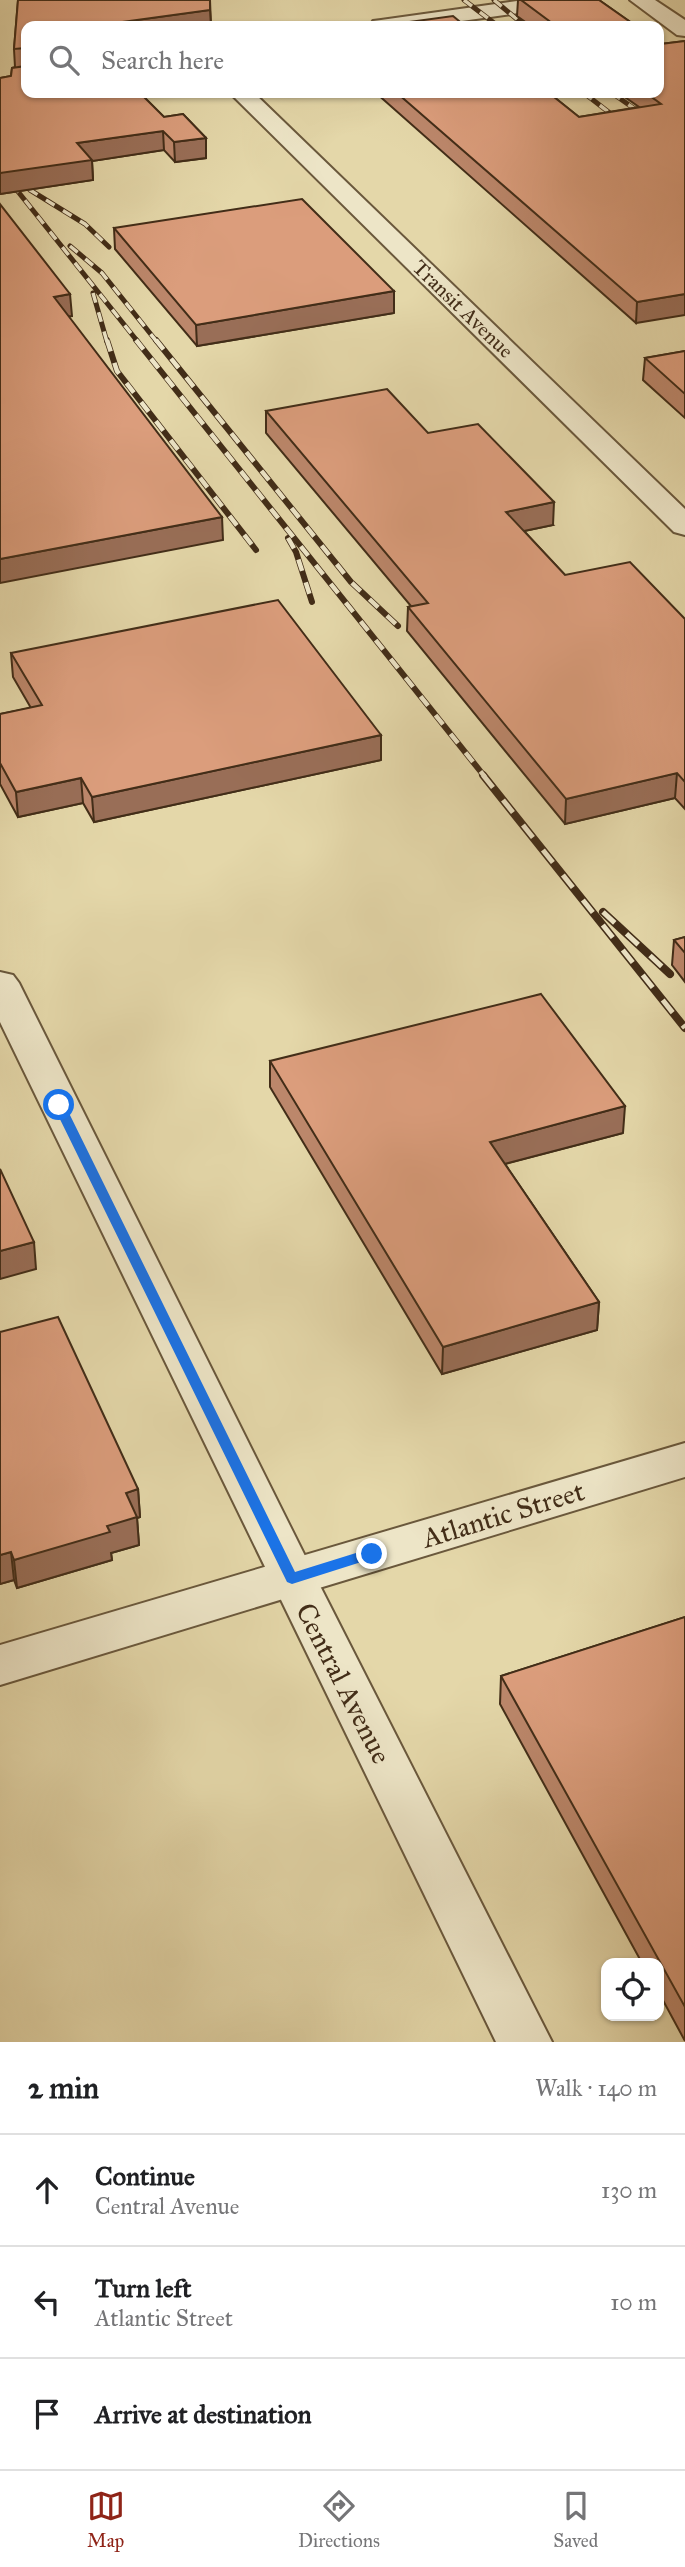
<!DOCTYPE html>
<meta charset="utf-8">
<style>
:root{--surface:#fff;--page:#f6f6f6;--text:#202124;--muted:#757577;--line:#e0e0e0;--accent:#8f2418}
body{margin:0;font-family:"IM FELL Great Primer",serif;background:var(--page);color:var(--text)}
.controls{position:absolute;right:21px;bottom:21px;display:grid;overflow:hidden;border-radius:14px;box-shadow:0 2px 5px #0004}
.controls button{width:63px;height:63px;display:grid;place-items:center;padding:0;border:0;border-bottom:2px solid var(--line);background:var(--surface);color:var(--text);font:35px sans-serif}
.stop{position:absolute;width:21px;height:21px;margin:-16px;border:5px solid #1a73e8;border-radius:50%;background:#fff}
.stop.end{background:#1a73e8;border-color:#fff;box-shadow:0 2px 7px #0008}
.list{margin:0;padding:0;list-style:none}
h2{display:flex;justify-content:space-between;align-items:center;height:91px;margin:0;padding:0 28px;font-size:30px}
h2 small{font-size:23px;font-weight:400;color:var(--muted)}
.list li{display:grid;grid-template-columns:46px 1fr auto;gap:21px;align-items:center;box-sizing:border-box;height:112px;padding:0 28px;border-top:2px solid var(--line)}
.list b{display:block;font-size:26px;white-space:nowrap}
.list p{margin:0;font-size:23px;white-space:nowrap;color:var(--muted)}
.list em{font-size:23px;font-style:normal;color:var(--muted)}
.icon{flex:none;width:38px;height:38px;fill:none;stroke:currentColor;stroke-width:2;stroke-linecap:round;stroke-linejoin:round}
.map{position:relative;flex:none;width:685px;height:2042px;overflow:hidden}
.search{position:absolute;background:var(--surface);box-shadow:0 2px 5px #0004;left:21px;right:21px;top:21px;height:77px;display:flex;align-items:center;gap:18px;box-sizing:border-box;padding:0 24px;border-radius:14px;color:var(--muted);font-size:26px}
.sheet{height:427px;background:var(--surface)}
nav{display:flex;justify-content:space-around;align-items:center;box-sizing:border-box;height:98px;border-top:2px solid var(--line);background:var(--surface);font-size:19px;color:var(--muted)}
nav a{display:grid;justify-items:center;gap:4px}
nav .on{color:var(--accent)}
.map>svg:first-child{display:block}
.lines{fill:none;stroke-linecap:round;stroke-linejoin:round}
.minor-casing{stroke:#6a583c;stroke-width:4}
.tertiary-casing{stroke:#6a583c;stroke-width:4}
.minor{fill:#ede5c7;fill-rule:evenodd}
.tertiary{fill:#ede5c7;fill-rule:evenodd}
.rail-far2-casing{stroke:#422d18;stroke-width:5}
.rail-far1-casing{stroke:#422d18;stroke-width:6}
.rail-casing{stroke:#422d18;stroke-width:8}
.rail-far2{stroke:#ede5c7;stroke-width:3.5;stroke-dasharray:10;stroke-linecap:butt}
.rail-far1{stroke:#ede5c7;stroke-width:4.5;stroke-dasharray:12;stroke-linecap:butt}
.rail{stroke:#ede5c7;stroke-width:5;stroke-dasharray:16;stroke-linecap:butt}
.wall{fill:#bc876b;stroke:#422d18;stroke-width:2}
.shaded-wall{fill:#996e57;stroke:#422d18;stroke-width:2}
.building{fill:#db9d7c;stroke:#422d18;stroke-width:2}
.route{fill:#1a73e8}
.labels{text-anchor:middle;stroke-width:5;stroke-linejoin:round;paint-order:stroke}
.far-street-label{font-size:21px;fill:#422d18;stroke:#ede5c7}
.near-street-label{font-size:28px;fill:#422d18;stroke:#ede5c7}
</style>
<div class="map">
<svg width="685" height="2042" viewBox="0 0 685 2042">
<rect width="100%" height="100%" fill="#e4d7a9"/>
<filter id="stains"><feTurbulence type="fractalNoise" baseFrequency=".00286" numOctaves="4"/><feColorMatrix values="0 0 0 0 .2 0 0 0 0 .09 0 0 0 0 .02 0 0 0 .5 -.17"/></filter>
<radialGradient id="worn" r=".72"><stop offset=".6" stop-color="#630" stop-opacity="0"/><stop offset="1" stop-color="#630" stop-opacity=".3"/></radialGradient>
<g class="lines">
<g class="minor-casing">
<path id="minor" d="M524,0h57l-4,4 -7,2 -144,20h-56l3,-5 8,-1z
M630,0h25l30,20v16l-8,-1z
M230,93h24l431,416v26l-11,-3z
M685,1443v34l-685,208v-40z"/>
</g>
<g class="tertiary-casing">
<path id="tertiary" d="M0,972l13,3 6,8 297,595 236,464h-56l-496,-1020z"/>
</g>
<use href="#minor" class="minor"/>
<use href="#tertiary" class="tertiary"/>
<g class="rail-far2-casing">
<path id="rail-far2" d="M464,0l34,26
M494,0l31,26
M584,93l40,31
M612,93l37,26
M0,169l138,173
M15,175l15,15 55,34 24,23
M70,246l32,27 55,69
M93,293l14,49"/>
</g>
<g class="rail-far1-casing">
<path id="rail-far1" d="M107,340l10,31 139,179
M136,340l349,437
M156,340l195,242 47,44
M288,538l8,14 16,50"/>
</g>
<g class="rail-casing">
<path id="rail" d="M483,775l202,253
M603,912l67,62"/>
</g>
<use href="#rail-far2" class="rail-far2"/>
<use href="#rail-far1" class="rail-far1"/>
<use href="#rail" class="rail"/>
</g>
<path class="wall" d="M18,0h192l1,26h-185v67h114l24,24 19,-3 23,24v20l-31,4 -11,-12 -72,11 1,19 -93,14v-116l11,-2 1,-8 3,-1 -1,-18z
M518,0h81l37,26h-105l-14,-10z
M685,41l-49,282 -260,-230h173l30,24 60,-10 -20,-14h40l2,-49z
M114,228l280,85 -197,33 -82,-97z
M685,351v67l-42,-38 2,-22z
M266,411l162,22 125,92 -29,6 41,44 120,44v190l-10,-11 -110,26 -158,-193 1,-24 3,-1 -145,-173z
M11,653l370,107 -287,62 -11,-19 -65,14 -18,-33v-70l31,-6 -18,-31z
M685,937v45l-13,-17 2,-25z
M270,1061l353,72 -118,31 94,138 -2,28 -155,44 -172,-287z
M0,1332l138,157 2,28 -3,1 2,27 -28,8 1,7 -95,28 -3,-8 -14,4z
M685,1617v424l-26,-48v-30h-17l-142,-259 1,-28z"/>
<path class="shaded-wall" d="M210,10l1,16h-118z
M163,131l1,19 -72,11 1,19 -93,14v-21l77,-30z
M206,138v20l-31,4 -1,-20z
M394,291v22l-197,33 -1,-21z
M70,294l2,22 -17,2 -1,-21z
M685,294v21l-49,8 1,-21z
M554,502l-1,23 -48,10 1,-23z
M222,517l1,23 -223,43v-24z
M381,735v25l-287,62 -2,-25z
M677,773l-2,25 -110,26 1,-25z
M81,778l2,25 -65,14 -2,-25z
M625,1106l-2,27 -134,35 1,-26z
M34,1242l2,27 -36,10v-28z
M599,1302l-2,28 -155,44 1,-27z
M138,1489l2,28 -3,1 2,27 -28,8 1,7 -95,28 -3,-28 93,-34 19,-33z
M11,1552l3,28 -14,4v-29z"/>
<path class="building" d="M18,0h192v10l-117,16h-67v22l-12,1z
M521,0h78l37,26h-80z
M453,16l12,10h-85z
M685,41v253l-48,8 -240,-209h152l30,24 82,-13 -15,-11h13v-50l2,1z
M26,66v27h114l24,24 19,-3 23,24 -32,4 -11,-11 -86,12 15,17 -92,13v-95l11,-2 1,-8z
M302,199l92,92 -198,34 -82,-97z
M0,204l70,90 -16,3 168,220 -222,42z
M685,351v43l-40,-36z
M387,389l41,44 50,-9 76,78 -48,10 59,63 65,-13 55,57v163l-8,-9 -111,26 -158,-192 20,-4 -162,-192z
M278,600l103,135 -289,62 -11,-19 -65,14 -16,-29v-49l42,-9 -31,-52z
M685,937v16l-11,-13z
M541,994l84,112 -135,36 109,160 -156,45 -173,-286z
M0,1169l34,73 -34,9z
M58,1317l80,172 -12,4 11,24 -30,9 3,6 -96,28 -3,-8 -11,3v-223z
M685,1617v390l-184,-331z"/>
<path class="route" d="M59,1101l6,4 230,467 77,-24 7,6 -2,3 -85,27 -5,-2 -234,-477z"/>
<g class="labels">
<g class="far-street-label">
<text transform="translate(463 309) rotate(44)" y="7">Transit Avenue</text>
</g>
<g class="near-street-label">
<text transform="translate(503 1514) rotate(-17)" y="10">Atlantic Street</text>
<text transform="translate(344 1683) rotate(63)" y="10">Central Avenue</text>
</g>
</g>
<rect width="100%" height="100%" filter="url(#stains)"/>
<rect width="100%" height="100%" fill="url(#worn)"/>
</svg>
<div class="controls">
<button><svg class="icon" aria-label="locate" viewBox="0 0 24 24"><circle cx="12" cy="12" r="6"/><path d="M12 2v4M12 18v4M2 12h4M18 12h4"/></svg></button>
</div>
<div class="stop" style="left:59px;top:1105px"></div>
<div class="stop end" style="left:372px;top:1554px"></div>
<div class="search"><svg class="icon" aria-label="search" viewBox="0 0 24 24"><circle cx="10" cy="10" r="6"/><path d="M15 15l6 6"/></svg>Search here</div>
</div>
<section class="sheet">
<h2>2 min<small>Walk · 140 m</small></h2>
<ul class="list">
<li><svg class="icon" aria-label="ahead" viewBox="0 0 24 24"><path d="M12 20V5M6 11l6-6 6 6"/></svg><div><b>Continue</b><p>Central Avenue</p></div><em>130 m</em></li>
<li><svg class="icon" aria-label="left" viewBox="0 0 24 24"><path d="M17 20v-9H6M10 6l-5 5 5 5"/></svg><div><b>Turn left</b><p>Atlantic Street</p></div><em>10 m</em></li>
<li><svg class="icon" aria-label="arrive" viewBox="0 0 24 24"><path d="M6 21V4h12l-3 4 3 4H6"/></svg><div><b>Arrive at destination</b></div></li>
</ul>
</section>
<nav>
<a class="on"><svg class="icon" aria-label="map" viewBox="0 0 24 24"><path d="M3 6l6-2 6 2 6-2v14l-6 2-6-2-6 2zM9 4v14M15 6v14"/></svg>Map</a>
<a><svg class="icon" aria-label="directions" viewBox="0 0 24 24"><path d="M12 3l9 9-9 9-9-9zM9 14v-3h6M13 9l2 2-2 2"/></svg>Directions</a>
<a><svg class="icon" aria-label="saved" viewBox="0 0 24 24"><path d="M7 4h10v16l-5-4-5 4z"/></svg>Saved</a>
</nav>
